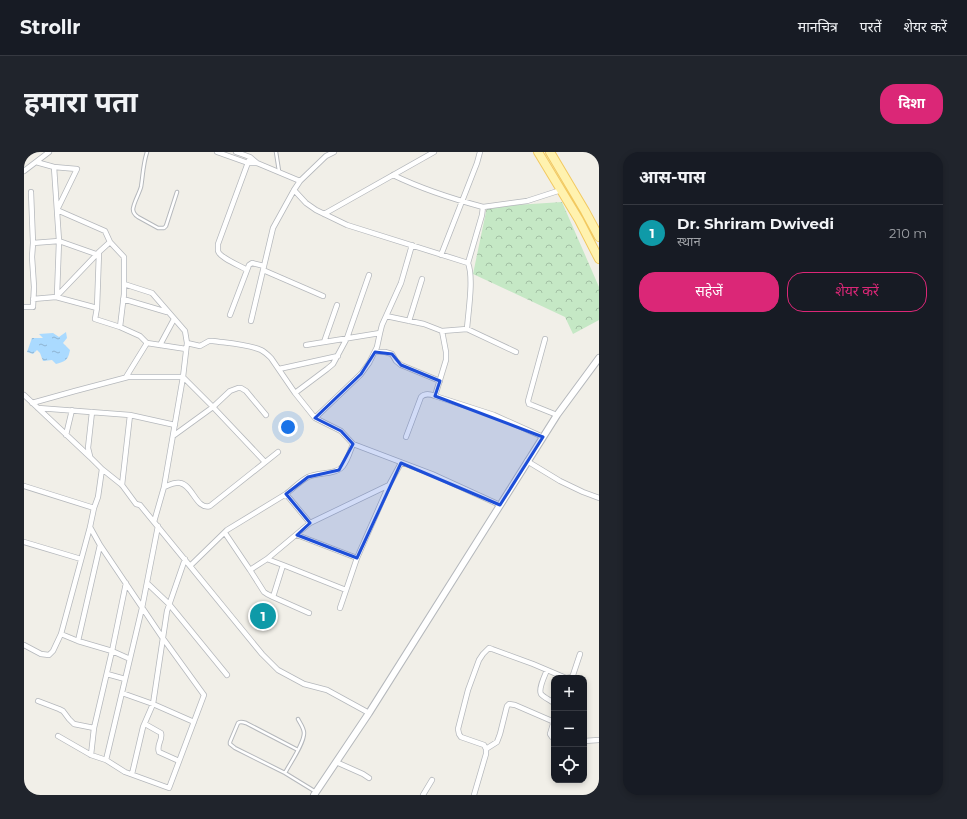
<!DOCTYPE html>
<html lang="hi">
<meta charset="utf-8">
<style>
:root{--surface:#171b24;--page:#20242c;--text:#f1f3f6;--muted:#9ea1a6;--line:#363941;--accent:#db2777}
body{margin:0;font-family:Montserrat,"Noto Sans Devanagari",sans-serif;background:var(--page);color:var(--text)}
.controls{position:absolute;right:12px;bottom:12px;display:grid;overflow:hidden;border-radius:8px;box-shadow:0 2px 6px #0003}
.controls button{width:36px;height:36px;display:grid;place-items:center;padding:0;border:0;border-bottom:1px solid var(--line);background:var(--surface);color:var(--text);font:20px sans-serif}
.you{position:absolute;left:264px;top:275px;width:14px;height:14px;margin:-10px;border:3px solid #fff;border-radius:50%;background:#1a73e8;box-shadow:0 0 0 6px #1a73e833}
.badge{display:grid;place-items:center;width:26px;height:26px;border-radius:50%;background:var(--accent);color:#fff;font-size:13px;font-weight:700}
.pin{position:absolute;translate:-50% -50%;border:2px solid #fff;box-shadow:0 1px 4px #0006}
.list{margin:0;padding:0;list-style:none}
h2{display:flex;justify-content:space-between;align-items:center;height:52px;margin:0;padding:0 16px;font-size:17px}
h2 small{font-size:13px;font-weight:400;color:var(--muted)}
.list li{display:grid;grid-template-columns:26px 1fr auto;gap:12px;align-items:center;box-sizing:border-box;height:56px;padding:0 16px;border-top:1px solid var(--line)}
.list b{display:block;font-size:15px;white-space:nowrap}
.list p{margin:0;font-size:13px;white-space:nowrap;color:var(--muted)}
.list em{font-size:13px;font-style:normal;color:var(--muted)}
.actions{display:flex;gap:8px;padding:12px 16px}
.actions a{flex:1;padding:9px 0;border:1px solid var(--accent);border-radius:16px;text-align:center;font-size:14px;color:var(--accent)}
.actions .main{background:var(--accent);color:#fff}
.icon{flex:none;width:22px;height:22px;fill:none;stroke:currentColor;stroke-width:2;stroke-linecap:round;stroke-linejoin:round}
.map{position:relative;flex:none;width:575px;height:643px;overflow:hidden;border-radius:16px}
header{display:flex;align-items:center;gap:24px;box-sizing:border-box;height:56px;padding:0 20px;background:var(--surface);border-bottom:1px solid var(--line)}
header strong{font-size:19px}
nav{display:flex;gap:22px;margin-inline-start:auto;font-size:14px}
.intro{display:flex;align-items:center;justify-content:space-between;box-sizing:border-box;height:96px;padding:0 24px}
h1{margin:0;font-size:28px}
.button{padding:10px 18px;border-radius:16px;background:var(--accent);color:#fff;font-size:14px;font-weight:700}
main{display:flex;gap:24px;padding:0 24px}
aside{flex:1;background:var(--surface);border-radius:16px;box-shadow:0 2px 6px #0003}
.map>svg:first-child{display:block}
.forest{fill:url(#forest-crowns)}
.water{fill:url(#water-ripples)}
.building{fill:url(#building-cross-hatch);stroke:#d6d1c6}
.lines{fill:none;stroke-linecap:round;stroke-linejoin:round}
.service-casing{stroke:#b5b8bc;stroke-width:4.5}
.minor-casing{stroke:#b5b8bc;stroke-width:6}
.tertiary-casing{stroke:#b5b8bc;stroke-width:8}
.primary-casing{stroke:#f2c960;stroke-width:10}
.service{stroke:#fff;stroke-width:2.5}
.minor{stroke:#fff;stroke-width:4.5}
.tertiary{stroke:#fff;stroke-width:6}
.primary{stroke:#fff2af;stroke-width:8}
.rail{stroke:#b6b7b8;stroke-width:2;stroke-dasharray:1 5;stroke-linecap:butt}
.marked{fill:#1d4ed8;fill-opacity:0.2;stroke:#1d4ed8;stroke-width:3;stroke-linejoin:round}
</style>
<header>
<strong>Strollr</strong>
<nav><a>मानचित्र</a><a>परतें</a><a>शेयर करें</a></nav>
</header>
<div class="intro"><h1>हमारा पता</h1><a class="button">दिशा</a></div>
<main>
<div class="map">
<svg width="575" height="643" viewBox="0 0 575 643">
<defs>
<pattern id="forest-crowns" width="20" height="18" patternUnits="userSpaceOnUse"><rect width="20" height="18" fill="#c5e8c5"/><path d="M2 6a3 3 0 1 1 6 0M12 15a3 3 0 1 1 6 0" fill="none" stroke="#a3c0a4"/></pattern>
<pattern id="water-ripples" width="26" height="14" patternUnits="userSpaceOnUse"><rect width="26" height="14" fill="#aadaff"/><path d="M2 4q2-2 4 0t4 0M15 11q2-2 4 0t4 0" fill="none" stroke="#8eb4d2"/></pattern>
<pattern id="building-cross-hatch" width="8" height="8" patternUnits="userSpaceOnUse"><rect width="8" height="8" fill="#cccac5"/><path d="M0 0l8 8M0 8l8-8" fill="none" stroke="#a9a8a4"/></pattern>
</defs>
<rect width="100%" height="100%" fill="#f1efe8"/>
<path class="forest" d="M538,50l37,85v33l-26,14 -8,-17 -92,-43 14,-67z"/>
<path class="water" d="M42,180l1,6 -4,5 7,7c-2,10 -4,11 -14,14l-4,-4 -9,1 -3,-8 -3,-3 -4,4 -6,-2 5,-14h11l-4,-4 14,-1 6,4z"/>
<path class="building" d="M239,457l6,6 -7,7 -6,-6z"/>
<g class="lines">
<g class="service-casing">
<path id="service" d="M123,0c-4,12 -4,23 -6,35 -2,7 -7,15 -8,22 0,4 2,6 5,8l20,11h6l2,-2 11,-34
M252,0l3,19
M274,598l-52,-27c-3,-1 -6,-2 -8,0l-8,19v2l5,4 50,25 31,19
M261,621c5,-10 19,-29 19,-40 0,-5 -4,-10 -6,-14"/>
</g>
<g class="minor-casing">
<path id="minor" d="M193,0l31,11h9l43,18
M212,0l14,5 7,6
M12,10l18,5
M0,19l25,-19
M369,23c29,14 60,24 90,32l-1,8 -14,48
M270,38l12,13 10,7 31,15 121,38c6,15 0,50 -1,66
M459,55l44,-6 34,-11
M33,58l20,-41 -23,-2 5,74 -2,54
M33,58l48,21 5,11
M300,62l110,-62
M9,91l26,-2 37,13
M417,103l36,-92 3,-11
M223,118c-6,-4 -27,-12 -29,-19 0,-2 0,-5 0,-7l32,-87
M239,118l60,26
M32,145l43,-45 11,-10 14,15v37l-4,33 20,9 7,7 -21,34h57l4,-34 -2,-12 -33,-38 -28,-9
M9,147l23,-2 41,11 2,-56
M99,147l44,13
M0,155h9l1,-20 -2,-30 1,-14 -2,-51
M73,156l-2,11 25,8
M206,163l19,-50 3,-2 12,3
M362,164l38,8 18,7 25,-2 49,23
M227,169l22,-93 21,-38 6,-9 26,-25 8,-4
M385,169l13,-42
M521,187l-17,62 1,3 3,1 25,10
M300,190l13,-37
M123,191l39,6
M163,191l13,3 9,-5h4c14,2 34,3 48,9 4,2 7,5 10,8l24,35 20,25 26,13 12,13
M136,193l14,-26
M282,193l74,-12
M351,200h10l7,2 4,7 5,4 39,16
M255,217l59,-13
M159,225l30,30 52,55
M271,241l32,-24 6,-5 14,-26 22,-63
M0,243l66,62 12,12
M411,244l11,-36v-8l-4,-21
M8,251l43,-12 53,-14
M14,256l92,7
M291,266l46,-44 8,-11 8,-16 3,-14 2,-8 19,-42 11,-38
M42,283l6,-25
M149,284l40,-29 17,-16 8,-3h3l5,3 20,24
M382,285l15,-40c4,-4 9,-3 14,-1l59,19 49,22
M66,304l-2,-8 4,-36
M503,309l33,20 23,11 16,6
M98,333l8,-70 45,10
M0,334l70,22
M140,335c5,-2 11,-5 16,-4 13,2 16,27 30,23l68,-54
M130,370l108,132 16,16 26,14 23,6 42,23
M286,371l-24,-29c7,-5 14,-13 22,-17 11,-5 28,-2 35,-11 5,-6 7,-15 10,-22l79,30 68,31
M201,381l25,37 17,-11
M273,383l60,23
M0,390l57,17
M76,393l-22,96 34,10 14,-68
M259,413l63,25
M166,414l37,-36 59,-36
M226,418l14,22 3,2 6,3
M123,431l22,21 58,71
M316,456l17,-50 32,-73 12,-22
M285,461l-36,-16 10,-32 -16,-6 43,-36 79,-38
M54,489l-17,-7 29,-107 4,-19 4,-11 4,-28 20,16 14,19 4,1 14,17 10,-35 19,-110
M0,493l17,9 8,1 4,-4 8,-17
M523,518c-2,5 -9,19 -6,24 2,3 9,6 13,9
M83,522l18,5
M98,541l31,11 41,18
M14,549l21,8 4,2 6,8 5,5 20,4
M121,572l16,9c2,7 -5,12 -2,19l20,9
M34,584l33,19 15,5 19,12 44,16 35,-93 -42,-58 -62,-92 -10,-18
M560,589l15,-1
M462,597l11,-7 3,-8 7,-28 2,-2 6,1 37,16 1,3 -3,10 2,3 2,1
M67,603l3,-27 18,-77 18,8
M82,608l36,-152 16,-82
M312,610l27,12 6,4
M108,622l11,-47 10,-23 14,-93 18,-52
M399,643l9,-15
M450,643l12,-41v-5l-2,-4 -23,-8 -2,-3 -1,-5 10,-39 11,-30 4,-6 6,-6 3,1 41,15 33,14 6,-1 1,-2 7,-21"/>
</g>
<g class="tertiary-casing">
<path id="tertiary" d="M290,643l55,-82 188,-298 42,-57"/>
</g>
<g class="primary-casing">
<path id="primary" d="M514,0l41,68 20,39
M526,0l35,59 14,26"/>
</g>
<use href="#service" class="service"/>
<use href="#minor" class="minor"/>
<use href="#tertiary" class="tertiary"/>
<use href="#primary" class="primary"/>
<path class="rail" d="M0,1l1,-1"/>
</g>
<path class="marked" d="M351,200l17,2 9,11 39,16 -5,15 108,41 -43,68 -99,-42 -44,95 -60,-23 13,-12 -24,-29 22,-17 31,-7 14,-26 -12,-13 -26,-13 46,-44z"/>
</svg>
<div class="controls">
<button>+</button>
<button>−</button>
<button><svg class="icon" aria-label="locate" viewBox="0 0 24 24"><circle cx="12" cy="12" r="6"/><path d="M12 2v4M12 18v4M2 12h4M18 12h4"/></svg></button>
</div>
<div class="you"></div>
<div class="pin badge" style="left:239px;top:464px;background:#0f9aa8">1</div>
</div>
<aside>
<h2>आस-पास<small></small></h2>
<ul class="list">
<li><span class="badge" style="background:#0f9aa8">1</span><div><b>Dr. Shriram Dwivedi</b><p>स्थान</p></div><em>210 m</em></li>
</ul>
<div class="actions"><a class="main">सहेजें</a><a>शेयर करें</a></div>
</aside>
</main>
